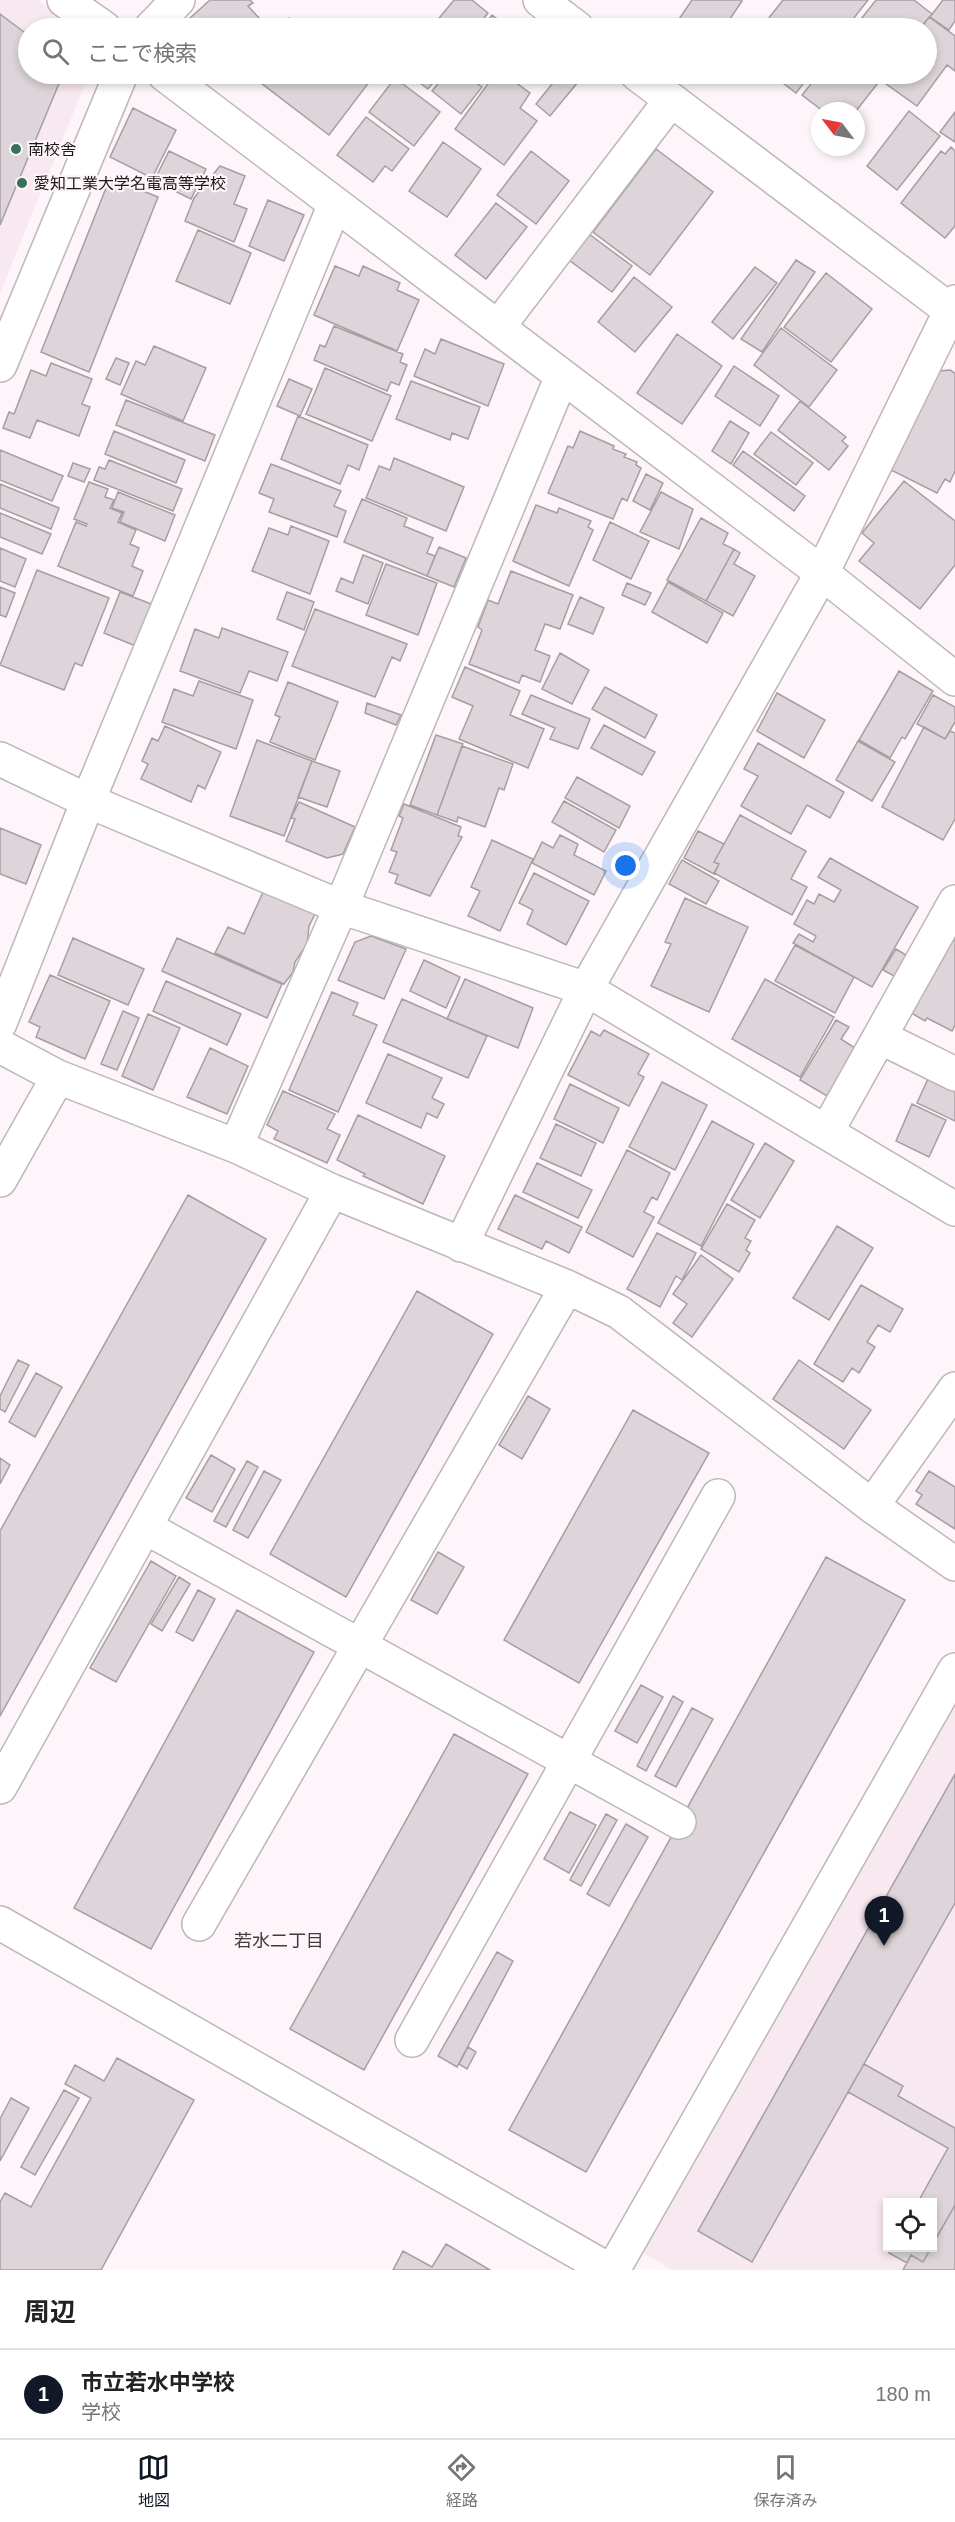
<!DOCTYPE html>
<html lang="ja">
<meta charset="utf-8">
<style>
:root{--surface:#fff;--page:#f2f2f2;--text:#222;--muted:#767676;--line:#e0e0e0;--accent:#111827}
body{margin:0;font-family:Helvetica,"Noto Sans JP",sans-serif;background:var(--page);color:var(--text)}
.controls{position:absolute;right:18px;bottom:18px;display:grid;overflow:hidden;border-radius:0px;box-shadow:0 3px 9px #0003}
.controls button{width:54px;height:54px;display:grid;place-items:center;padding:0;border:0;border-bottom:2px solid var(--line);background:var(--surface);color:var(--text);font:30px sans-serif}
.compass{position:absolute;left:811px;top:102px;width:54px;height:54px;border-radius:50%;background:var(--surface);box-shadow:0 3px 9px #0003;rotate:302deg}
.you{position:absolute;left:626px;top:866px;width:21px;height:21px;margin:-15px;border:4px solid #fff;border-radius:50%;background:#1a73e8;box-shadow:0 0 0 9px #1a73e833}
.badge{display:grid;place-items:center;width:39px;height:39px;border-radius:50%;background:var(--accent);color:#fff;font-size:20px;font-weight:700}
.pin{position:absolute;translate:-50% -50px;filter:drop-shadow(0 2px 3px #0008)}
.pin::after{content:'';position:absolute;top:32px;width:21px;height:18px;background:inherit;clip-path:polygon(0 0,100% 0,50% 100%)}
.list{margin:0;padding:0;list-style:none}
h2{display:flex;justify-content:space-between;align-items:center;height:78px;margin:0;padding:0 24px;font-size:26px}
h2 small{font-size:20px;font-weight:400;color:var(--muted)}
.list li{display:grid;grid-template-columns:39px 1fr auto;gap:18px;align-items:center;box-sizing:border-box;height:90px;padding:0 24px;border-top:2px solid var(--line)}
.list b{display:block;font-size:22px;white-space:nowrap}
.list p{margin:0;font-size:20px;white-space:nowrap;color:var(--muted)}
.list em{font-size:20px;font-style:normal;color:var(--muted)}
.icon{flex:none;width:33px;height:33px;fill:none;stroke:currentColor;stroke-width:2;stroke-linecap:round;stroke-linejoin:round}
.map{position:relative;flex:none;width:955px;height:2270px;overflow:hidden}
.search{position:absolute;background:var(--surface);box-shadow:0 3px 9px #0003;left:18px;right:18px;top:18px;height:66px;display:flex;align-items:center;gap:15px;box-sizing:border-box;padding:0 21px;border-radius:33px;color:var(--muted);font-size:22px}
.sheet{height:168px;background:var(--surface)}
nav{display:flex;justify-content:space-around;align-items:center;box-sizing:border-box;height:84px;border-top:2px solid var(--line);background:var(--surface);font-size:16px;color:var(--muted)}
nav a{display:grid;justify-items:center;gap:3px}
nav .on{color:var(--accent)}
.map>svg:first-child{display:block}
.built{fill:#f8e8f0;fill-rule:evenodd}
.building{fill:#ddd5d9;stroke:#a69ea2;stroke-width:1.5}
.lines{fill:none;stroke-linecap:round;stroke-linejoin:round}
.minor-casing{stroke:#beb6ba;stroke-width:36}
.minor{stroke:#fff;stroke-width:33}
.poi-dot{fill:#37715b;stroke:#fdf5f9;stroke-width:2}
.labels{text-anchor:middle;stroke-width:4.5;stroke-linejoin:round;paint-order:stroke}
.poi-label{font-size:16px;fill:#1b191a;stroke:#fdf5f9;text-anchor:start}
.neighbourhood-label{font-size:18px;fill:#423c3f;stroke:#fdf5f9}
</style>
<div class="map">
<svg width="955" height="2270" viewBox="0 0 955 2270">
<rect width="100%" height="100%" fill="#fdf5f9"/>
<path class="built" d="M0,0h38l37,28h-47v46h61l-89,219z
M955,1689v581h-282l-30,-17zM888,2202h44v46h-44z"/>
<path class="building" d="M210,0h40l3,3 -5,3 12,13 -10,9h-68l-2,-1z
M454,0h18l16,13 -12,15h-45z
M692,0h48l2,1 -18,27h-51z
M783,0h85l-22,28h-85z
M876,0h38l18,14 -12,14h-66z
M943,0h12v21l-6,9 -19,-13z
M0,14l28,21v39h35l-63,151z
M492,15l17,13h-27z
M929,17l26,19v35l-8,-6 -30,41 -35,-25 6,-7h38v-46h-5z
M289,18l14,10h-22z
M249,74h112l9,7 -41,54z
M408,74h32l-12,15z
M446,74h18l18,13 -21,27 -29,-23z
M468,74h23l-8,10z
M495,74h9l26,19 -10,15 17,13 -33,44 -49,-36z
M560,74h8l10,8 -28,34 -14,-12z
M771,74h40l-15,19z
M819,74h66l-29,37h-33l-21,-16z
M395,78l45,34 -26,34 -45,-34z
M133,108l43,22 -24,48 -42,-21z
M909,111l31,25 -43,54 -30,-24z
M955,112v30l-15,-10z
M366,117l43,32 -17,22 -7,-5 -12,16 -36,-27z
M443,142l38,27 -34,48 -38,-26z
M951,147l4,4v75l-10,12 -44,-35 40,-52 4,3z
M656,149l57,43 -63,83 -57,-43z
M169,151l37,18 -15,30 -37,-18z
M531,151l38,30 -33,43 -39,-29z
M220,166l25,10 -11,28 13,5 -13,33 -49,-21 9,-23z
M110,178l48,19 -69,175 -48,-20z
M268,200l36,15 -20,46 -35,-15z
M496,203l31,24 -41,52 -31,-24z
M198,230l53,23 -21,51 -54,-23z
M589,234l43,32 -20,26 -43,-32z
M796,260l19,12 -53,80 -21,-13z
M335,266l24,10 4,-10 37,17 -3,7 22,10 -22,51 -83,-36z
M755,267l22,16 -44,56 -21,-17z
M826,273l46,36 -41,53 -47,-35z
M634,277l38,30 -37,45 -37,-30z
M334,326l69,28 -3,8 7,3 -8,20 -8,-3 -4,9 -73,-31 6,-15 5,2z
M781,328l56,42 -28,37 -55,-42z
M677,334l45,32 -40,58 -45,-31z
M441,339l63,25 -16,42 -74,-30 11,-27 10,5z
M154,346l52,22 -23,53 -62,-27 15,-33 9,4z
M116,358l13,5 -9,22 -14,-6z
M51,363l41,16 -10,25 8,3 -11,29 -42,-16 -7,18 -27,-10 6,-16 5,2 17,-44 15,6z
M734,366l45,30 -19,30 -45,-30z
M325,368l66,28 -19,45 -66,-27z
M950,370l5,3v98l-5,11 -5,-3 -8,14 -46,-23 48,-99z
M289,379l23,10 -12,27 -23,-10z
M411,381l69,26 -12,32 -16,-6 -2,7 -54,-21z
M126,400l89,35 -10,26 -89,-36z
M800,401l46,36 -4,4 6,5 -19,24 -51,-40z
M298,416l70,29 -9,25 -11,-5 -8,19 -59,-25z
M730,421l19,12 -18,31 -19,-13z
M114,431l71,29 -9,23 -71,-29z
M580,431l34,15 -1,3 13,5 -2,3 13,5 -1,3 5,3 -14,33 -5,-3 -9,21 -65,-26 20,-47 5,2z
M771,432l42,31 -17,22 -42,-31z
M0,450l63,26 -11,25 -52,-21z
M743,451l62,45 -11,15 -61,-46z
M394,458l70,29 -18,44 -80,-33 13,-32 11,4z
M109,460l73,29 -9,22 -79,-31 5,-13 6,2z
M73,463l17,6 -6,13 -16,-6z
M271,464l70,27 -7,15 12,5 -9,26 -68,-25 5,-13 -15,-6z
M646,474l17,9 -13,27 -17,-9z
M904,481l51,40v44l-35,44 -61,-48 15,-18 -12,-10z
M89,482l19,7 -3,8 9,3 -4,8 12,5 -4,9 18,8 -6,14 9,4 -7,18 11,5 -10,25 -75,-30 18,-44 10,4 1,-2 -13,-5z
M0,484l59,24 -8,21 -51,-21z
M118,492l57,23 -10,26 -45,-19 4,-10 -12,-4z
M661,492l32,17 -14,40 -39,-17z
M362,499l45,19 -3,8 29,12 -6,15 8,3 -8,20 -83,-34z
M536,505l21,8 2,-5 32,13 -3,6 5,3 -24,56 -56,-25z
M0,513l51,21 -9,20 -42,-17z
M701,518l27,15 -5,11 11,5 -28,52 -39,-21z
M610,522l39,19 -18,38 -38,-19z
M291,526l38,15 -19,53 -58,-23 17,-43 19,7z
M439,547l27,11 -12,29 -27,-11z
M0,548l26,11 -11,28 -15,-6z
M734,549l6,4 -6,11 21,12 -22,40 -27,-15z
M363,555l20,8 -15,41 -32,-13 5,-13 12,5z
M386,564l51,19 -19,52 -52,-20z
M37,570l72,28 -27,68 -7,-3 -11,27 -64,-25z
M511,571l62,24 -13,34 -15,-5 -10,26 15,6 -10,26 -18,-7 -3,8 -50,-19 13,-34 -4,-3 10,-27 10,4z
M668,582l55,31 -16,30 -55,-31z
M627,583l24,10 -6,12 -23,-10z
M0,587l15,6 -9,24 -6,-2z
M120,592l34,13 -16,42 -34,-14z
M287,592l27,10 -10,28 -27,-11z
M580,597l24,11 -11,26 -25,-10z
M315,609l92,35 -7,17 -8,-4 -17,40 -83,-31z
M222,628l66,24 -11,29 -28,-10 -9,22 -60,-22 15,-42 24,9z
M560,653l29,17 -17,34 -30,-15z
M465,667l55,24 -10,24 34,14 -16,39 -69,-29 14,-33 -21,-9z
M899,671l34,20 -28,48 -3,-2 -12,21 -31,-18z
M199,681l54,19 -17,49 -74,-27 12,-33 19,7z
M288,682l50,20 -23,58 -45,-18 10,-25 -5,-2z
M605,687l52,28 -12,23 -53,-29z
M777,693l48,27 -21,38 -47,-27z
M531,695l59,24 -12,30 -28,-10 5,-11 -33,-14z
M933,695l22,12v15l-10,17 -28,-15z
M367,703l34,12 -5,10 -31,-12z
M604,725l51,27 -13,23 -51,-27z
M165,726l56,26 -16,37 -7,-4 -7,17 -50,-23 7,-15 -6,-3 10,-23 6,3z
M924,727l21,12 5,-8 5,2v86l-12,21 -61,-33z
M436,735l27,9 -26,71 -27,-10z
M257,740l55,21 -28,75 -54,-20z
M858,741l37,21 -23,39 -36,-21z
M758,743l86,49 -14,26 -23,-13 -16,29 -50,-28 17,-30 -14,-7z
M462,746l51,18 -9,26 -5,-2 -14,39 -27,-10 -1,5 -20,-7z
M312,761l28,10 -13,36 -29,-10z
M577,777l53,29 -11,22 -54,-30z
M564,801l52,29 -12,22 -52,-30z
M299,802l56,25 -12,27 -16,4 -41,-17 9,-22 -4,-1z
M404,804l57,23 -3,9 4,1 -32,59 -35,-13 3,-8 -9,-3 8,-20 -6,-2 12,-32 -4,-2z
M740,815l66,36 -15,28 16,8 -15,28 -78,-42 5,-9 -5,-2z
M0,828l41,17 -15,39 -26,-10z
M698,831l26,13 -10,18 5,2 -5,10 -30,-16z
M560,835l18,9 -4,11 32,16 -12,24 -62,-32 10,-21 11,6z
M492,840l41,19 -33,72 -32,-15 12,-25 -9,-4z
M830,858l88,49 -46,80 -79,-44 6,-9 14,8 3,-6 -22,-12 13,-24 7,4 5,-10 15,8 7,-12 -23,-13z
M682,860l37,21 -13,23 -37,-20z
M534,873l55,28 -23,44 -39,-21 6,-14 -14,-7z
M264,890l51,24 -6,12 -2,18 -12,18 -2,10 -9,12 -69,-31 13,-26 16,7z
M685,898l63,29 -39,85 -58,-26 20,-42 -6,-2z
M955,930v95l-3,6 -25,-13 -2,3 -17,-10z
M371,936l35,13 -22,50 -46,-19 17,-38z
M73,938l71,31 -16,36 -70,-30z
M177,938l105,46 -15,34 -105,-47z
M795,945l59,32 -19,36 -60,-32z
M896,949l10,6 -12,21 -11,-6z
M424,960l36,17 -14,31 -36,-17z
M50,975l60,26 -25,58 -49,-22 4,-10 -11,-5z
M465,979l68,29 -15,40 -71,-29z
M765,979l69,38 -34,60 -68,-38z
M166,981l75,33 -14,31 -74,-34z
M332,992l26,11 -5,12 24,10 -39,87 -49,-22z
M402,999l85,37 -19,42 -85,-36z
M123,1011l16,7 -22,52 -16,-6z
M148,1014l32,14 -27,62 -31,-14z
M836,1020l13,7 -8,12 14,9 -28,48 -27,-16z
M604,1030l45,24 -11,20 6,3 -15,29 -61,-31 23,-44 9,5z
M210,1048l38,18 -21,48 -40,-17z
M388,1054l54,24 -10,20 12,6 -7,14 -10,-5 -6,15 -55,-25z
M933,1068l22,10v43l-38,-18z
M662,1082l45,23 -32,65 -46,-23z
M570,1084l49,24 -16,35 -49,-24z
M283,1091l52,23 -8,15 13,6 -13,28 -53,-24 4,-8 -11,-6z
M912,1104l34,16 -17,37 -33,-16z
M358,1115l87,41 -22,48 -60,-28 2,-2 -28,-14z
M712,1121l42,23 -53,102 -43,-23z
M556,1124l40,19 -15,33 -41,-18z
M765,1143l29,18 -34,57 -29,-18z
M627,1150l43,23 -13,27 -5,-3 -8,15 10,5 -21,40 -47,-25z
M537,1163l55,27 -14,28 -55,-26z
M188,1195l78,44 -266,477v-185z
M515,1195l67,32 -13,26 -23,-12 -4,8 -44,-20z
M727,1204l28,16 -10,18 6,3 -5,9 4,3 -11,19 -38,-23z
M837,1226l36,22 -44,72 -36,-22z
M657,1233l39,20 -14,27 -6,-4 -16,31 -33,-18z
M701,1255l32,24 -41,58 -19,-14 14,-19 -14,-10z
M861,1285l42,24 -13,23 -12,-7 -11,17 8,5 -16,26 -7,-5 -9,14 -29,-18z
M417,1291l76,43 -147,263 -76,-43z
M18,1360l11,5 -24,47 -5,-3v-13z
M799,1360l72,50 -27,39 -71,-50z
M36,1373l26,14 -27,50 -26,-15z
M528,1396l22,13 -28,50 -23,-14z
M633,1410l76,43 -130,230 -75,-43z
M211,1455l24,14 -23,43 -26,-14z
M0,1458l10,7 -10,19z
M247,1461l11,6 -32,60 -12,-6z
M264,1471l17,9 -33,58 -15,-8z
M929,1471l26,16v42l-39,-25 6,-9 -6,-4z
M438,1552l26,15 -27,47 -26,-14z
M826,1557l79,43 -319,572 -77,-42z
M151,1561l25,15 -60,106 -26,-14z
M179,1577l11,7 -28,47 -11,-7z
M198,1590l17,9 -22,42 -17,-9z
M237,1610l77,42 -163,297 -77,-41z
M641,1685l22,12 -26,46 -22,-12z
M673,1696l10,6 -37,69 -9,-5z
M692,1708l21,11 -37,68 -21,-11z
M454,1734l74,40 -164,296 -74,-41z
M955,1774v129l-203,359 -54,-31z
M570,1812l26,13 -27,48 -25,-14z
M606,1814l11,6 -36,66 -11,-6z
M626,1824l22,13 -39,69 -22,-12z
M497,1952l16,9 -56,106 -19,-11z
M468,2047l8,5 -9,17 -8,-5z
M117,2058l77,42 -93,170h-101v-68l5,-9 26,14 60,-109 -26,-14 10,-19 29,16z
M864,2064l39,22 -5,10 57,32v77l-23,40v-43h-14l30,-54 -100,-56z
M64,2090l15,8 -44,77 -14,-8z
M11,2098l18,10 -29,53v-42z
M955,2205v65h-52l8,-15 12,7z
M446,2244l44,26h-97l10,-19 29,16z
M892,2248h39l-8,14 -12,-7 -4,8 -18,-10z"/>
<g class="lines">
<g class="minor-casing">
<path id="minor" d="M64,0l40,28
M540,0l37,28
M151,28l27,-28
M164,74l658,499 133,106
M637,74l318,240
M498,327l173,-227
M0,365l121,-291
M0,759l88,42 253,106 245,82 369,220
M0,1023l88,-222 247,-597
M880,1037l75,37
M0,1046l58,31 178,69 96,45 235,96 52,25 253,194 83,58
M827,1131l128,-229
M236,1146l105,-239 221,-531
M0,1180l58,-103
M461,1245l125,-256 236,-416 133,-271
M872,1506l83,-117
M145,1527l534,295
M0,1787l332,-596
M0,1923l609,347
M199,1924l368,-637
M412,2040l306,-544
M613,2270l342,-600"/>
</g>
<use href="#minor" class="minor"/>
</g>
<g class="poi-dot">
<circle cx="16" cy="149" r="6"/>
<circle cx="22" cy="183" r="6"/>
</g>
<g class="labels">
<g class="poi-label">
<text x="28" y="155">南校舎</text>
<text x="34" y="189">愛知工業大学名電高等学校</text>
</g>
<g class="neighbourhood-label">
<text x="279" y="1947">若水二丁目</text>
</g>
</g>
</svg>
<div class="controls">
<button><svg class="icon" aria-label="locate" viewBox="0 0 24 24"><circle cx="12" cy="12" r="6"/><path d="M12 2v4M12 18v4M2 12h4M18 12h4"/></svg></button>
</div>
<svg class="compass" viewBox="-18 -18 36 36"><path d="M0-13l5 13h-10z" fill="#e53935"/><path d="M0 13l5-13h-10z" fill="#767676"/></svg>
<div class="you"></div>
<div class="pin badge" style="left:884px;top:1946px">1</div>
<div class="search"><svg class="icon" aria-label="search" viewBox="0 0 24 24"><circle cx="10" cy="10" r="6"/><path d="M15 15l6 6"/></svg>ここで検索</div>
</div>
<section class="sheet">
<h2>周辺<small></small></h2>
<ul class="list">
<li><span class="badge">1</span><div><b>市立若水中学校</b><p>学校</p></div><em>180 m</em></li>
</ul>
</section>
<nav>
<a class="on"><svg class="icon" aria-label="map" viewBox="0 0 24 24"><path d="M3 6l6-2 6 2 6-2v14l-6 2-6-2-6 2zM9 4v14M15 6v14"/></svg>地図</a>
<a><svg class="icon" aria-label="directions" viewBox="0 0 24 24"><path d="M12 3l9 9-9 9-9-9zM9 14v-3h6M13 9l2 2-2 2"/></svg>経路</a>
<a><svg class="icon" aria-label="saved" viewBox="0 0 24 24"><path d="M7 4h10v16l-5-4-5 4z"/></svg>保存済み</a>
</nav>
